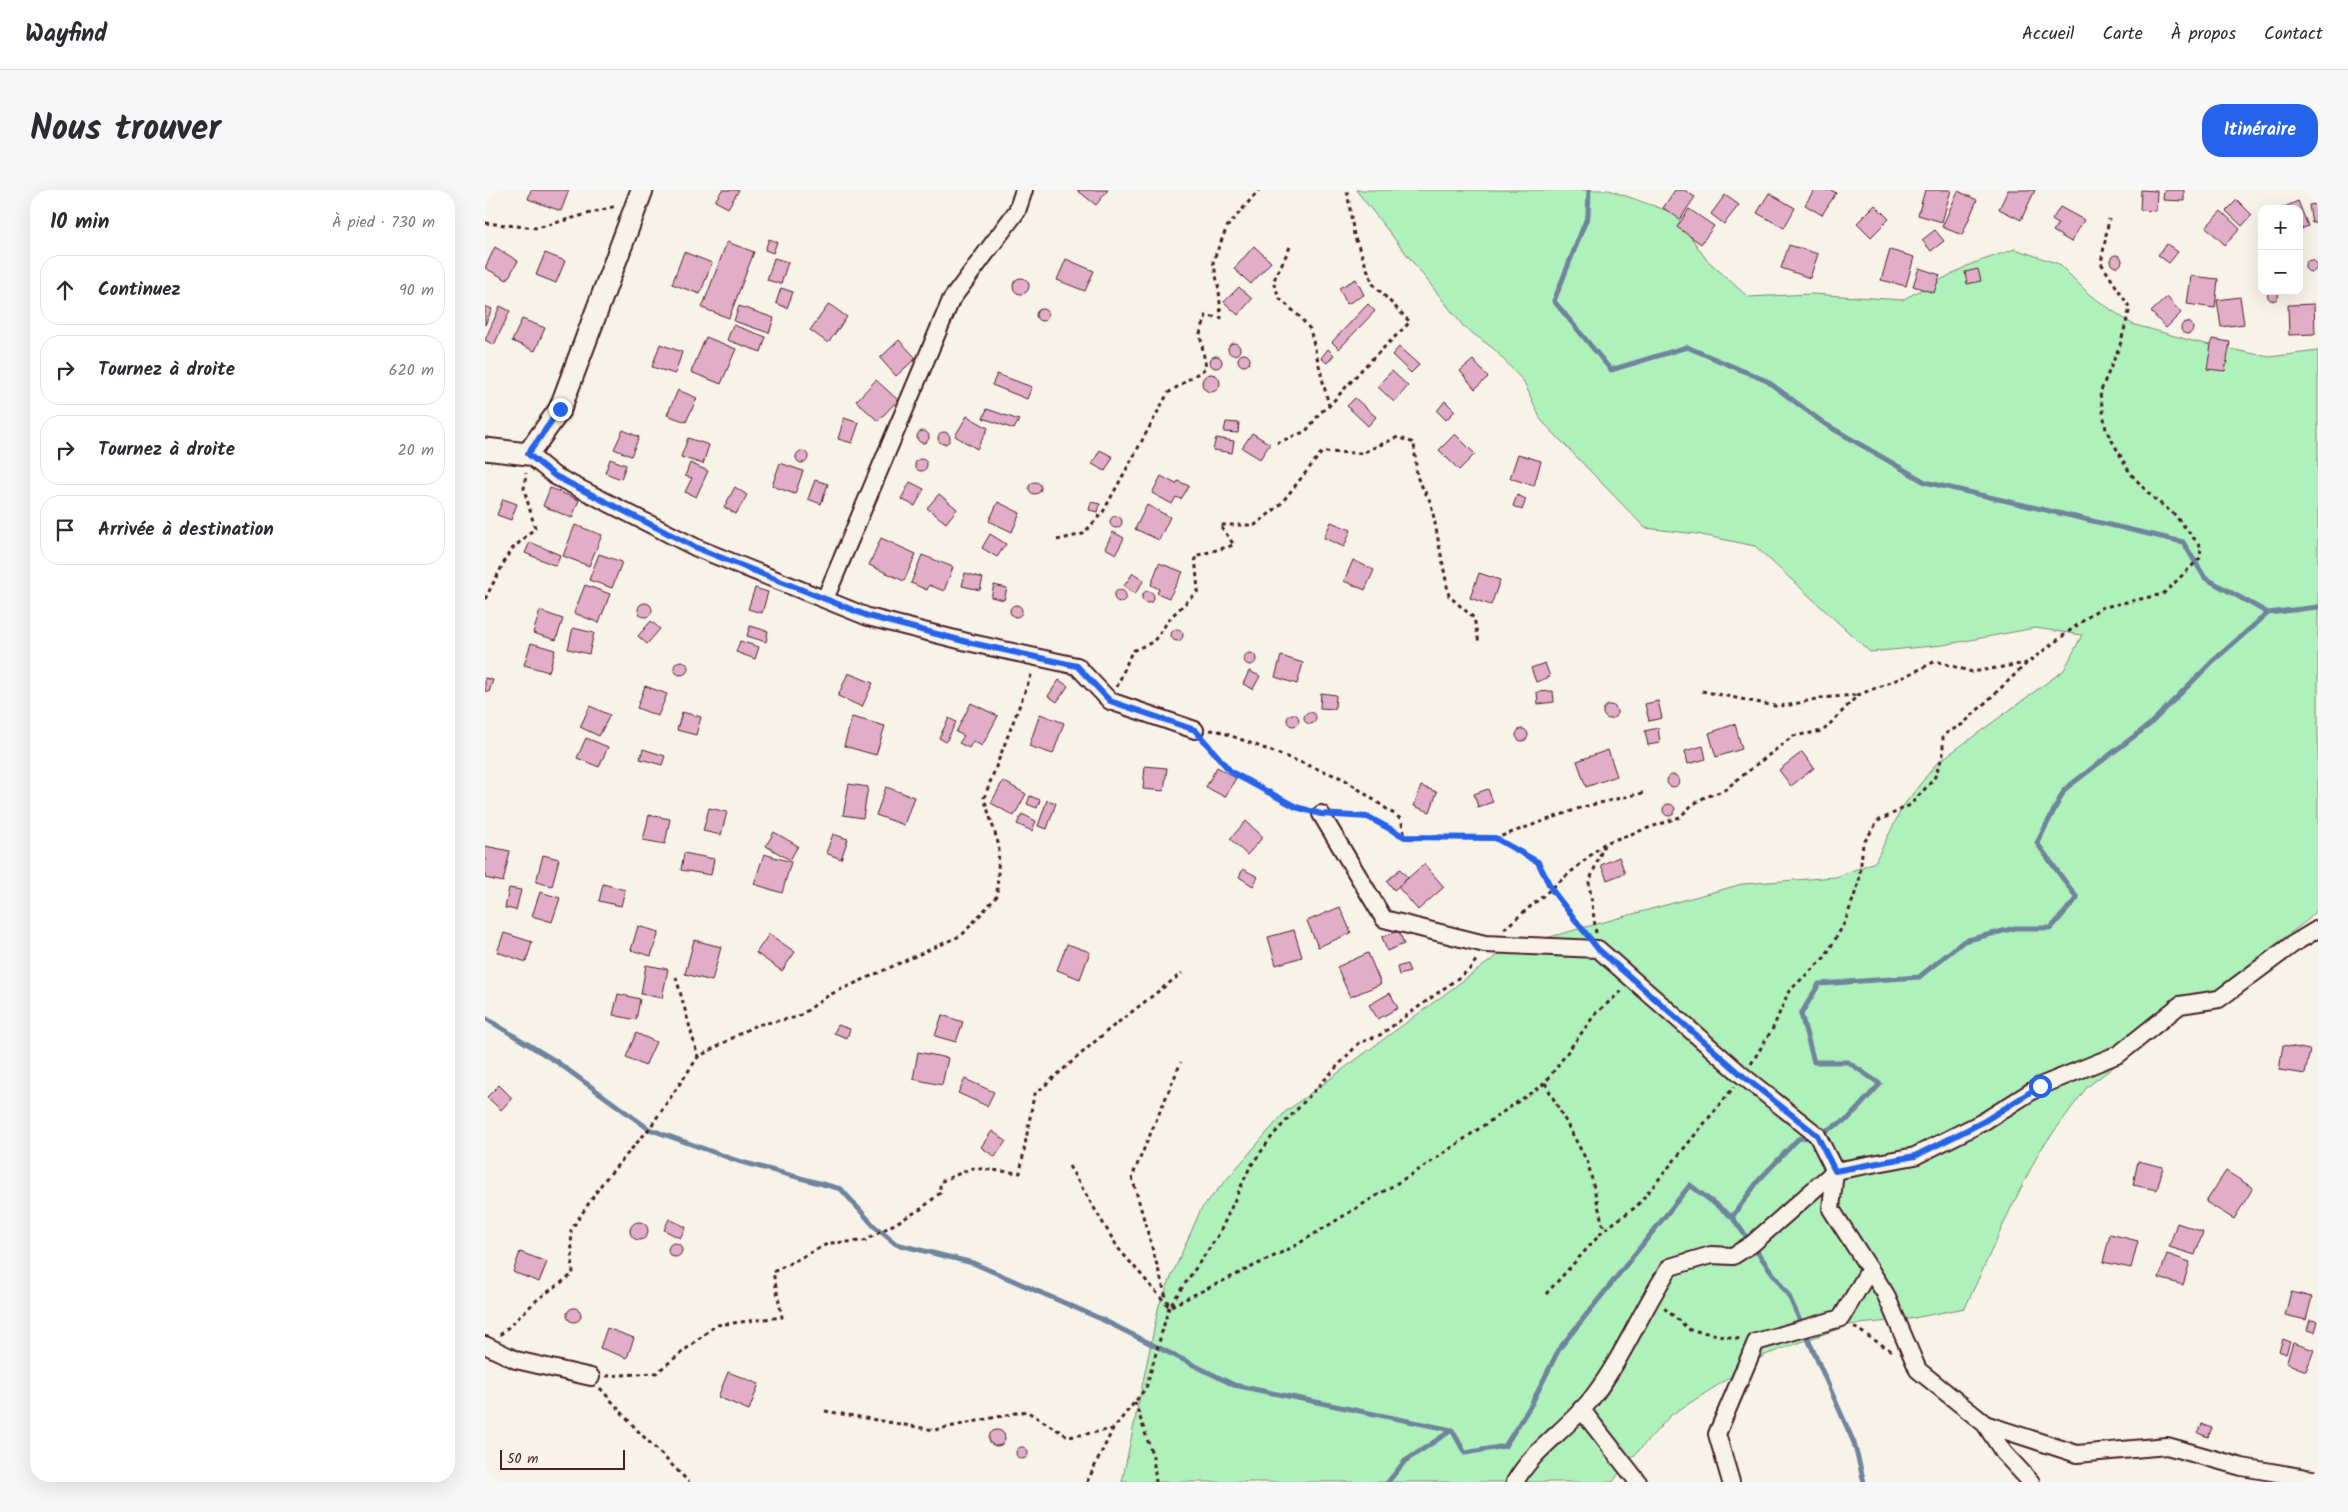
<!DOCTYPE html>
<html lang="fr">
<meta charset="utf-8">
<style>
:root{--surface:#fff;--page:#f7f7f7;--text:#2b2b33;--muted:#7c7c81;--line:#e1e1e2;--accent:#2563eb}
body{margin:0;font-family:Kalam,sans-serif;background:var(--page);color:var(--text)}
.controls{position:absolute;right:15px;top:15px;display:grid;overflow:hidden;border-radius:10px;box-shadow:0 5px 20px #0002}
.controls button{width:45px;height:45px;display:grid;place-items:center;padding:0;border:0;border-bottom:1px solid var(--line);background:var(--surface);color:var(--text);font:25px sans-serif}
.scale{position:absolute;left:15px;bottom:12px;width:125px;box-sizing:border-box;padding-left:5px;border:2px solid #4a1f2b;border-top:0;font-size:14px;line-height:18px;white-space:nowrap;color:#4a1f2b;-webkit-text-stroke:4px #f7f3e8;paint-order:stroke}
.stop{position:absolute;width:15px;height:15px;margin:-11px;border:4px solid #2563eb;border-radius:50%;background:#fff}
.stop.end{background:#2563eb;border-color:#fff;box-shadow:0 1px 5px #0008}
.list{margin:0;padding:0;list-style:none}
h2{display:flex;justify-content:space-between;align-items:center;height:65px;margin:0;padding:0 20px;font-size:21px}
h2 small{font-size:16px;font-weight:400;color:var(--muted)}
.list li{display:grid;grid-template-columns:32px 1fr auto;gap:15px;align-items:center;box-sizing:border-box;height:70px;margin:0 10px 10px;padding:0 10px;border:1px solid var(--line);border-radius:20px}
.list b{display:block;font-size:19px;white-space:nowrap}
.list em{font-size:16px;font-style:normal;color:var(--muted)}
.icon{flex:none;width:28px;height:28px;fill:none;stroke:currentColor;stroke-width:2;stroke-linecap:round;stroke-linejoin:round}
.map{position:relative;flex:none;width:1833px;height:1292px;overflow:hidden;border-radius:20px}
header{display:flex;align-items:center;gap:30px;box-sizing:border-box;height:70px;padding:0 25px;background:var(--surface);border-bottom:1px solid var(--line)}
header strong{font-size:24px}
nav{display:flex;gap:28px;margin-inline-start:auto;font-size:18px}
.intro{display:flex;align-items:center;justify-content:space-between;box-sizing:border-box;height:120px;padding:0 30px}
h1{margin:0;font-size:35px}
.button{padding:12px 22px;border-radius:20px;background:var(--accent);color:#fff;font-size:18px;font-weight:700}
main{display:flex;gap:30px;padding:0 30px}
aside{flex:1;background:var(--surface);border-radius:20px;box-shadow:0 5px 20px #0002}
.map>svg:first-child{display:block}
.green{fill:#aef1bb;stroke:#7c8873}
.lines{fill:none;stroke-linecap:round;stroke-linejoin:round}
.stream{stroke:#70849d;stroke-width:5}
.building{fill:#e2adc7;stroke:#4a1f2b}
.minor-casing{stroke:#4a1f2b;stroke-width:20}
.tertiary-casing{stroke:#4a1f2b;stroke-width:25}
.path{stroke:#4a1f2b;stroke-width:3;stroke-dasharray:4 4;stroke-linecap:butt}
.minor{stroke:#f7f3e8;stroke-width:16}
.tertiary{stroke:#f7f3e8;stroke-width:21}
.route{stroke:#2563eb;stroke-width:6}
</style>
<header>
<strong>Wayfind</strong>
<nav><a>Accueil</a><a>Carte</a><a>À propos</a><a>Contact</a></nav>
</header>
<div class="intro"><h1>Nous trouver</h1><a class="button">Itinéraire</a></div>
<main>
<aside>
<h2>10 min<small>À pied · 730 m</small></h2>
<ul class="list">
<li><svg class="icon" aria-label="ahead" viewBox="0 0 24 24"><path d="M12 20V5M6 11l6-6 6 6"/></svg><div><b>Continuez</b></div><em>90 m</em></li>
<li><svg class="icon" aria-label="right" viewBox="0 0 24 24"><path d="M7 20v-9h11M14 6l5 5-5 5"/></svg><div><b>Tournez à droite</b></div><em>620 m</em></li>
<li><svg class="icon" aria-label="right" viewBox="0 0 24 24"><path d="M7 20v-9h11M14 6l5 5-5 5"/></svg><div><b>Tournez à droite</b></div><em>20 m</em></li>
<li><svg class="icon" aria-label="arrive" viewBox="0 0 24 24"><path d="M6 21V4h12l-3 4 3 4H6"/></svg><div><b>Arrivée à destination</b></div></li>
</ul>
</aside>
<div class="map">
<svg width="1833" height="1292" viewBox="0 0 1833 1292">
<rect width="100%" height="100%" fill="#f7f3e8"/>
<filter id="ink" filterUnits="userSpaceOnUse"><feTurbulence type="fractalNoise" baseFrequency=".02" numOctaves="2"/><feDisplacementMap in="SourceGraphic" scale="10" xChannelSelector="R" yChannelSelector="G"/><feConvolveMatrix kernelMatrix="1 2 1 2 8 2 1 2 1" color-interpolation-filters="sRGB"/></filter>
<g filter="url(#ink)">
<path class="green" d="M871,0h253l65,23 32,46 42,38 64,-3 90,6 69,-36 44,-15 44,15 31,31 42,29 64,18 73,15 49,-6v557l-9,11 -222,168 -48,65 -29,58 -45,98 -56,11 -60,6 -84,30 -94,60 -50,55 -8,12h-491l37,-177 42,-96 84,-97 221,-163 236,-65 94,-7 39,-15 28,-56 33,-42 128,-94 18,-35 -47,-7 -92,17 -73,7 -115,-106 -58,-12 -52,-6 -104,-108 -17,-38 -30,-33 -30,-22z"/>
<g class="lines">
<path class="stream" d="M1104,0l-1,25 -34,86 57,69 76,-23 80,34 58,43 100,58 258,60 22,36 63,35
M0,828l72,44 92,67 89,32 103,28 33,37 22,18 77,19 126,55 135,67 218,45
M1247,1027l57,79 65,147 10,39
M903,1292l17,-21 47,-31 13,23 40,-7 26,-41 28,-56 131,-164 42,32 26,-36 40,-42 19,-4 31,-16 32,-35 -32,-22h-34l-13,-48 18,-30 100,-7 45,-36 51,-13h36l26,-30 -40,-55 28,-54 84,-64 64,-64 55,-48 50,-6"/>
</g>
<path class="building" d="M46,0h38l-8,21 -33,-12z
M237,0h17l-11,18 -13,-7z
M592,0h31l-12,15z
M1190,0h9l11,7 -15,22 -17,-11z
M1329,0h17l5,3 -14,22 -17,-10z
M1440,0h26l-9,32 -24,-7z
M1523,0h27l-14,30 -22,-11z
M1656,0l16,1 -1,20 -16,-1z
M1679,0h20v11l-21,-1z
M1473,1l19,9 -15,35 -20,-8z
M1284,3l26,15 -11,20 -27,-15z
M1240,5l14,10 -15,19 -13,-10z
M1752,10l15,15 -10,11 -16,-15z
M1813,11l10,25 -9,4v-21h-19z
M1833,14v18l-6,1 -3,-18z
M1390,15l14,14 -18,18 -14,-14z
M1575,17l24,13 -13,22 -18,-11 5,-7 -6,-4z
M1204,19l25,17 -13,18 -24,-17z
M1736,21l19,18 -15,16 -19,-18z
M1450,40l9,11 -13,10 -9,-11z
M284,49l8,3 -4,11 -8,-3z
M242,52l27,10 -25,66 -27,-10z
M1682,54l11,8 -9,11 -11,-8z
M1304,55l29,9 -8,24 -29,-10z
M769,56l17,16 -20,22 -17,-15z
M10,57l23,14 -11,19 -22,-12z
M1405,60l24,7 -8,29 -25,-6z
M199,62l28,11 -12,31 -28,-10z
M60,63l20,8 -9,22 -20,-8z
M1625 71a6 6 0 1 1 12 0a6 6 0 1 1-12 0Z
M289,68l14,4 -7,22 -14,-4z
M581,69l28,12 -9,20 -28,-11z
M1820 76a6 6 0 1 1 12 0a6 6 0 1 1-12 0Z
M1434,78l21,7 -6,18 -21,-7z
M1493,79l3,12 -14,3 -2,-12z
M1706,86l27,3 -3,29 -28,-4z
M528 96a8 8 0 1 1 16 0a8 8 0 1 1-16 0Z
M871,89l8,16 -17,9 -8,-16z
M754,97l13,12 -14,16 -14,-13z
M296,98l12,4 -6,16 -11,-5z
M1782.5 105a5.5 5.5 0 1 1 11 0a5.5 5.5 0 1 1-11 0Z
M1682,107l14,16 -15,15 -15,-16z
M1755,107l4,27 -23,3 -4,-27z
M344,114l18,13 -19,26 -18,-13z
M883,114l7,7 -36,38 -7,-7z
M1829,114l1,30 -26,1 -1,-30z
M0,116l7,3 -7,16z
M15,116l10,5 -16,34 -9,-5z
M254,116l35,12 -5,15 -35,-12z
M551 125a6 6 0 1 1 12 0a6 6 0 1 1-12 0Z
M37,129l23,9 -10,23 -23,-10z
M1696 138a6 6 0 1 1 12 0a6 6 0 1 1-12 0Z
M248,135l33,12 -5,15 -34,-12z
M221,147l30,12 -15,35 -30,-12z
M1727,149l18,3 -5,29 -18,-2z
M414,150l17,18 -20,18 -16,-18z
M743 159a6 6 0 1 1 12 0a6 6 0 1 1-12 0Z
M175,154l22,8 -7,22 -23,-7z
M914,157l20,18 -8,8 -19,-18z
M843,159l6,6 -7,8 -6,-5z
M753 170a6 6 0 1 1 12 0a6 6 0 1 1-12 0Z
M725 172a6 6 0 1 1 12 0a6 6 0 1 1-12 0Z
M988,170l15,17 -13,12 -15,-18z
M907,181l16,15 -14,16 -17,-16z
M512,184l35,13 -5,12 -35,-14z
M717 193a9 9 0 1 1 18 0a9 9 0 1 1-18 0Z
M391,190l22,20 -20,21 -22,-20z
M193,200l19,8 -11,24 -19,-7z
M870,208l21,19 -8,9 -21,-20z
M960,211l10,10 -9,9 -9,-9z
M502,219l32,11 -5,9 -31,-11z
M482,226l21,12 -11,21 -22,-13z
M359,228l15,5 -7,20 -14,-4z
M741,232l13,1 -1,10 -14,-1z
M138,240l16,7 -8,19 -17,-7z
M432 247a6 6 0 1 1 12 0a6 6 0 1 1-12 0Z
M453 248a6 6 0 1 1 12 0a6 6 0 1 1-12 0Z
M767,243l18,11 -10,15 -18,-11z
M970,244l20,20 -16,16 -20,-20z
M203,248l21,7 -6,19 -22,-7z
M731,248l18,3 -2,12 -19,-3z
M615,260l13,7 -8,14 -13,-7z
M311 267a6 6 0 1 1 12 0a6 6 0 1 1-12 0Z
M1033,264l23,7 -7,25 -24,-8z
M430 275a6 6 0 1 1 12 0a6 6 0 1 1-12 0Z
M125,269l16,6 -5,14 -16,-6z
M205,273l18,8 -12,26 -11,-5 7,-14 -7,-2z
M295,273l23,8 -8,23 -23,-8z
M676,286l15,8 2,-3 11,5 -8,13 -5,-2 -4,7 -20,-11z
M330,290l13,4 -7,20 -13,-5z
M544 298a6 6 0 1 1 12 0a6 6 0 1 1-12 0Z
M425,292l14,7 -9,17 -14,-7z
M250,297l12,8 -11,19 -12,-7z
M65,298l29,12 -7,18 -29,-12z
M454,304l18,15 -11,14 -19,-15z
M1032,305l9,4 -4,11 -9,-4z
M18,309l14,5 -6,16 -14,-5z
M513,312l22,11 -8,19 -23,-11z
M606,312l9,2 -2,8 -9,-2z
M662,315l23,12 -11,23 -24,-11z
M625 332a6 6 0 1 1 12 0a6 6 0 1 1-12 0Z
M846,332l20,8 -7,17 -20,-9z
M90,335l27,10 -13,31 -26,-10z
M628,342l11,6 -8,16 -11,-6z
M505,344l16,10 -9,13 -15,-9z
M396,348l35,16 -12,27 -35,-16z
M45,352l30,13 -4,11 -31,-13z
M114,364l23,8 -10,26 -23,-8z
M437,365l31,12 -9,24 -15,-6 -2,5 -16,-7z
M868,370l21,10 -9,20 -21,-9z
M674,373l24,9 -14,26 -12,-5 2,-4 -8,-4z
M480,383l18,5 -3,12 -18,-4z
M648,383l11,7 -9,14 -11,-8z
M994,383l21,7 -9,25 -21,-7z
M100,395l25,9 -11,29 -25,-10z
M509,395l13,3 -3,12 -13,-3z
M270,398l13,4 -6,21 -14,-4z
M629 406a6 6 0 1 1 12 0a6 6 0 1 1-12 0Z
M657 407a6 6 0 1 1 12 0a6 6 0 1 1-12 0Z
M153 420a7 7 0 1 1 14 0a7 7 0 1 1-14 0Z
M525 421a6 6 0 1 1 12 0a6 6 0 1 1-12 0Z
M55,421l23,8 -7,21 -23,-7z
M166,431l9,8 -13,15 -9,-8z
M265,436l18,5 -2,11 -19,-6z
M88,438l21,5 -5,21 -21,-5z
M686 445a6 6 0 1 1 12 0a6 6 0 1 1-12 0Z
M255,451l19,6 -4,12 -19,-7z
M46,453l24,7 -6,22 -25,-7z
M759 469a6 6 0 1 1 12 0a6 6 0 1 1-12 0Z
M796,466l22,7 -6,21 -22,-7z
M189 478a7 7 0 1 1 14 0a7 7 0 1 1-14 0Z
M1060,473l5,14 -14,5 -5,-14z
M764,481l11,5 -7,13 -10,-5z
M363,483l25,10 -11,24 -24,-11z
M0,488l8,2 -4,12 -4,-1z
M574,490l9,6 -11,16 -9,-6z
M160,496l22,8 -9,22 -21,-8z
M1068,501l1,11 -16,2 -1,-12z
M836,503l15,2 -1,14 -15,-1z
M1173,511l4,17 -13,3 -4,-17z
M486,513l27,13 -16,30 -9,-5 -4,7 -10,-5 5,-7 -8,-4z
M1118 522a7 7 0 1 1 14 0a7 7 0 1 1-14 0Z
M105,516l20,9 -11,21 -19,-9z
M819 528a6 6 0 1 1 12 0a6 6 0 1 1-12 0Z
M197,522l19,5 -5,18 -19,-5z
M802 530a6 6 0 1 1 12 0a6 6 0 1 1-12 0Z
M555,524l24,9 -11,31 -24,-8z
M367,527l33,9 -9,29 -32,-9z
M464,528l7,4 -10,20 -7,-4z
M1250,534l7,25 -26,8 -7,-24z
M1173,538l2,15 -12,2 -3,-14z
M1031 545a6 6 0 1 1 12 0a6 6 0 1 1-12 0Z
M101,548l22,9 -9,20 -22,-9z
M1218,556l3,13 -18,5 -3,-13z
M158,559l22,7 -3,9 -22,-6z
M1123,560l9,26 -31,11 -9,-26z
M1317,562l12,16 -23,18 -12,-16z
M660,576l22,2 -3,23 -21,-2z
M732,577l19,11 -11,19 -19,-10z
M1182 591a6 6 0 1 1 12 0a6 6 0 1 1-12 0Z
M518,591l23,13 -12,22 -23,-13z
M364,594l19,3 -5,31 -20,-3z
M936,596l16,6 -7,20 -16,-6z
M401,597l28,10 -10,28 -28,-10z
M1003,599l5,13 -15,5 -4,-13z
M545,606l10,4 -3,8 -10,-4z
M562,610l9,3 -9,26 -9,-3z
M1178 620a6 6 0 1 1 12 0a6 6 0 1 1-12 0Z
M224,618l18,4 -6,23 -18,-4z
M537,624l14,7 -4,10 -15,-7z
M164,625l21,4 -5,25 -22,-4z
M761,631l17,16 -16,18 -17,-16z
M289,642l24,14 -8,14 -24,-14z
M348,644l15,5 -7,20 -15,-6z
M0,656l25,5 -7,31 -18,-4z
M199,663l30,6 -3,16 -30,-5z
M279,664l27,8 -9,31 -28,-9z
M58,665l16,4 -7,27 -16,-4z
M1134,667l6,16 -18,7 -6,-15z
M939,674l20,23 -26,23 -20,-23z
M758,679l15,8 -5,9 -14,-9z
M915,679l8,9 -14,12 -7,-9z
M118,694l22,6 -4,16 -22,-5z
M24,698l12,2 -5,20 -11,-2z
M55,702l20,6 -8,24 -20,-6z
M855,717l11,26 -33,14 -11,-26z
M153,736l21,6 -8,24 -20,-6z
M809,740l8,27 -26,8 -8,-28z
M914,741l5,13 -17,7 -5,-14z
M19,743l28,9 -6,20 -29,-10z
M284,744l26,18 -13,19 -26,-18z
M209,750l27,7 -9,34 -27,-7z
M582,754l23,8 -10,27 -23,-9z
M883,763l13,31 -31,13 -13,-30z
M922,774l3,8 -11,3 -2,-8z
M161,775l22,4 -6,29 -21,-4z
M905,803l8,15 -20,11 -9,-14z
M133,804l22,5 -4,21 -23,-5z
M457,825l21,7 -7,20 -21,-6z
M353,835l12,4 -3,9 -13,-5z
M151,843l20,9 -11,24 -19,-9z
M1798,855l27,5 -5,24 -26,-4z
M433,862l30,6 -6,27 -29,-6z
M480,889l29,13 -7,14 -29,-13z
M14,895l13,13 -11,12 -14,-13z
M507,941l14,10 -11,16 -14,-10z
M1653,971l25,6 -6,23 -24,-5z
M1741,981l27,17 -19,31 -28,-17z
M184,1029l17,8 -6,11 -16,-8z
M145 1041a9 9 0 1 1 18 0a9 9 0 1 1-18 0Z
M1692,1033l26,9 -8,23 -26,-8z
M1625,1044l28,7 -7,27 -28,-6z
M183 1060a7 7 0 1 1 14 0a7 7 0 1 1-14 0Z
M35,1062l27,10 -8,20 -26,-10z
M1682,1064l23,8 -7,23 -24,-7z
M1806,1102l21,5 -6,23 -21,-5z
M82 1125a7 7 0 1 1 14 0a7 7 0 1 1-14 0Z
M1825,1130l8,1 -3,11 -8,-2z
M122,1138l27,10 -7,20 -27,-10z
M1798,1149l7,3 -4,12 -7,-3z
M1808,1153l21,7 -8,21 -20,-8z
M243,1182l31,12 -10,26 -31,-13z
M1717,1234l10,4 -4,9 -10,-4z
M504 1248a8 8 0 1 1 16 0a8 8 0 1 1-16 0Z
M531 1263a6 6 0 1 1 12 0a6 6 0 1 1-12 0Z"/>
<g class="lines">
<g class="minor-casing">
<path id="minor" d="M43,264l27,22 142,72 171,69 99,25 110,24 33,35 85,29
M340,409l126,-299 66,-89 7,-21
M836,624l63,105 101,25 113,5 145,127 74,59 18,36 -4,38 54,84 33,77 67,54 92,30 90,-8 75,21 76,13
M0,1155l31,15 75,17
M1096,1219l57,73
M1500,1234l19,29 27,29
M1030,1292c19,-34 53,-53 77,-84 31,-40 50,-89 78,-131l41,-12 22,1 19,-12 83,-73 80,-15 68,-34 57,-36 79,-32 61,-49 39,-6 74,-55 25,-15
M1246,1292l-14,-48 39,-92 85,-24 29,-49"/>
</g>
<g class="tertiary-casing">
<path id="tertiary" d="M0,259l43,5 32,-45 82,-219"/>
</g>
<path class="path" d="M0,6l4,-6
M0,33l52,5 79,-22
M805,57l-17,35 7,17 18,16 12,14 19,77
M792,253l29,-12 15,-19 8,-6 36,-40 45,-44 -37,-38 -19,-49 -7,-45
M572,350l26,-6 20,-22 65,-119 38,-25 -6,-34 6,-18 15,2 -2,-28 -6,-29 14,-34 32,-37
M0,409l25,-48 25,-23 -11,-39 2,-16
M632,497l15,-36 21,-9 18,-25 27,-26 -3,-35 39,-11 -14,-20h35l24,-19 43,-54 40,1 36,-16 16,6 3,34 14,26 18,93 25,22 5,25
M1217,501l73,15 15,-1 30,-7 37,-3
M725,540l9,1 125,48 57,40 4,18
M720,552l27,30 64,35 10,2
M854,625l29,2 37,20 91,1 87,-31 63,-15
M1011,648l42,25 14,27 33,43
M1019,739l101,-86 75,-26 12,-12 13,-8 18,-6 70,-55 30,-5 35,-36 48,-19 30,-15 36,11 55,-9
M1111,743l-7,-51 15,-37
M191,787l22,80
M1266,874l22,-36 16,-37 36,-34 20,-35 14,-40 4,-38 15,-23 32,-16 24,-26 9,-24v-20l20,-11 64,-61 73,-55 63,-14 37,-36 1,-11 -27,-33 -22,-17 -22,-24 -24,-43 -6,-37 20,-48 10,-37 -29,-45 8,-44
M1060,893l43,80 16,67
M584,976l49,82 51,59 124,-60 132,-81 120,-83 51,-70 27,-23
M1061,1104l58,-64 33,-24 97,-119
M683,1114l-36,-127 49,-115
M1179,1118l26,22 51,9
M1369,1137l39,25
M15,1145l38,-36 35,-25 -2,-44 32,-48 46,-53 49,-72 58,-32 42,-8 31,-22 133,-60 35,-39 2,-50 -15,-48 48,-125
M121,1186l50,-3 60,-48 66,-8 -9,-45 56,-29 35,-2 57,-32 19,-16v-11l32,-14 48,5 14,-78 73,-64 75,-58
M115,1198l39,44 50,50
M650,1212l18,55 3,25
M340,1221l109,19 92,-19 43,26 44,-8
M602,1292l26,-53 33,-41 23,-81 50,-73 31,-67 23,-32 86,-92 21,-8 85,-62 6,-5 7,-11"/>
<use href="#minor" class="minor"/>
<use href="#tertiary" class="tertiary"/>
</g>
</g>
<g class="lines" filter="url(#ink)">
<path class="route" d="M75,219l-32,45 27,22 142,72 171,68 99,26 110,24 33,35 85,29 36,42 65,35 25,7 47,3 37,20 90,1 43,24 14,28 46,59 145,127 74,59 18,36 80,-15 68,-34 57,-36"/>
</g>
</svg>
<div class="controls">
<button>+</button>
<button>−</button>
</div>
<div class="scale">50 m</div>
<div class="stop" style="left:1555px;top:896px"></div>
<div class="stop end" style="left:75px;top:219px"></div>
</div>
</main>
